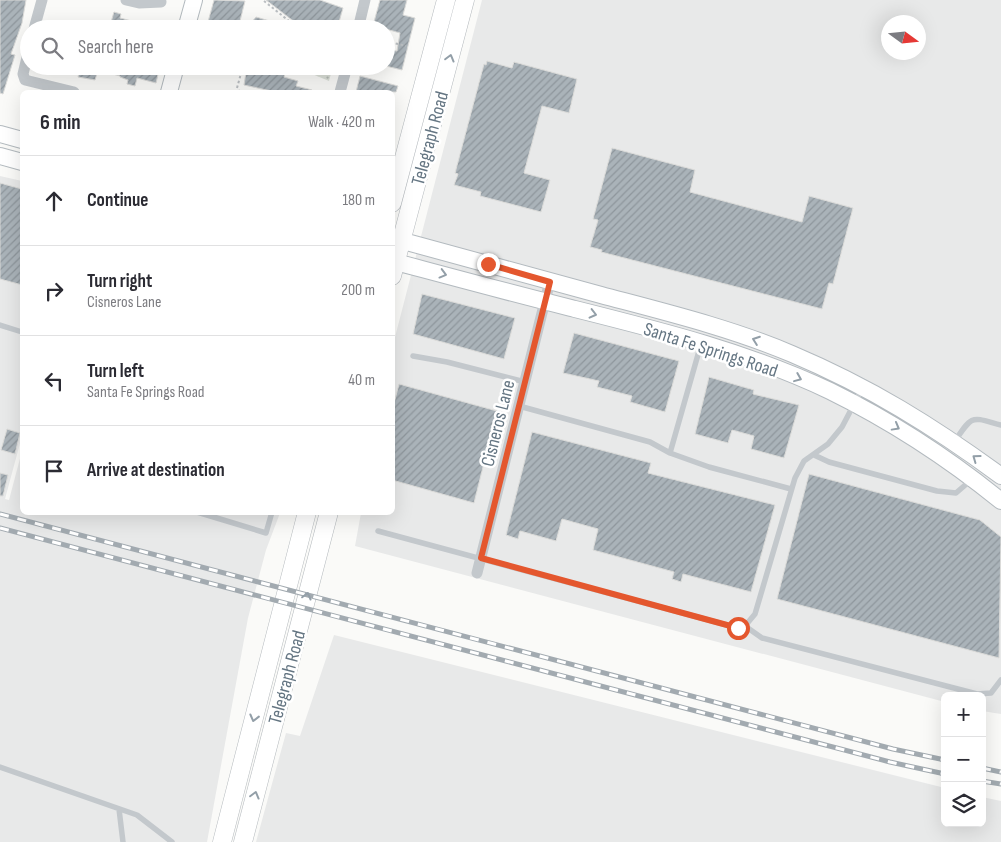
<!DOCTYPE html>
<meta charset="utf-8">
<style>
:root{--surface:#fff;--page:#f7f7f7;--text:#2b2b33;--muted:#7c7c81;--line:#e1e1e2}
body{margin:0;font-family:"Sofia Sans Condensed",sans-serif;background:var(--page);color:var(--text)}
.controls{position:absolute;right:15px;bottom:15px;display:grid;overflow:hidden;border-radius:8px;box-shadow:0 5px 20px #0002}
.controls button{width:45px;height:45px;display:grid;place-items:center;padding:0;border:0;border-bottom:1px solid var(--line);background:var(--surface);color:var(--text);font:25px sans-serif}
.compass{position:absolute;left:881px;top:15px;width:45px;height:45px;border-radius:50%;background:var(--surface);box-shadow:0 5px 20px #0002;rotate:105deg}
.stop{position:absolute;width:15px;height:15px;margin:-11px;border:4px solid #e4572e;border-radius:50%;background:#fff}
.stop.end{background:#e4572e;border-color:#fff;box-shadow:0 1px 5px #0008}
.list{margin:0;padding:0;list-style:none}
h2{display:flex;justify-content:space-between;align-items:center;height:65px;margin:0;padding:0 20px;font-size:21px}
h2 small{font-size:16px;font-weight:400;color:var(--muted)}
.list li{display:grid;grid-template-columns:32px 1fr auto;gap:15px;align-items:center;box-sizing:border-box;height:90px;padding:0 20px;border-top:1px solid var(--line)}
.list b{display:block;font-size:19px;white-space:nowrap}
.list p{margin:0;font-size:16px;white-space:nowrap;color:var(--muted)}
.list em{font-size:16px;font-style:normal;color:var(--muted)}
.icon{flex:none;width:28px;height:28px;fill:none;stroke:currentColor;stroke-width:2;stroke-linecap:round;stroke-linejoin:round}
.map{position:relative;flex:none;width:1001px;height:842px;overflow:hidden}
.search{position:absolute;background:var(--surface);box-shadow:0 5px 20px #0002;left:20px;top:20px;width:375px;height:55px;display:flex;align-items:center;gap:12px;box-sizing:border-box;padding:0 18px;border-radius:28px;color:var(--muted);font-size:19px}
.panel{position:absolute;background:var(--surface);box-shadow:0 5px 20px #0002;left:20px;top:90px;width:375px;height:425px;border-radius:8px}
.map>svg:first-child{display:block}
.built{fill:#e8e9e9;fill-rule:evenodd}
.park{fill:url(#park-dots)}
.building{fill:url(#building-hatch);stroke:#dcdcda}
.lines{fill:none;stroke-linecap:round;stroke-linejoin:round}
.secondary-casing{stroke:#b3babf;stroke-width:18}
.primary-casing{stroke:#b5babe;stroke-width:19}
.path{stroke:#bbbfc2;stroke-width:2;stroke-dasharray:2.5 2.5;stroke-linecap:butt}
.lane{stroke:#c3c8cc;stroke-width:5.5}
.street{stroke:#c3c8cc;stroke-width:11}
.secondary{stroke:#fff;stroke-width:16}
.primary{stroke:#fff;stroke-width:18}
.rail-casing{stroke:#a2aab0;stroke-width:5}
.rail{stroke:#fff;stroke-width:3;stroke-dasharray:9;stroke-linecap:butt}
.oneway{stroke:#939fa8}
.route{stroke:#e4572e;stroke-width:6}
.labels{text-anchor:middle;stroke-width:5;stroke-linejoin:round;paint-order:stroke}
.street-label{font-size:19px;fill:#657683;stroke:#fff}
</style>
<div class="map">
<svg width="1001" height="842" viewBox="0 0 1001 842">
<defs>
<pattern id="park-dots" width="8" height="8" patternUnits="userSpaceOnUse" patternTransform="scale(1.25)"><rect width="8" height="8" fill="#dadfd7"/><path d="M2 2h.1M6 6h.1" fill="none" stroke="#b4b9b4" stroke-width="1.8" stroke-linecap="round"/></pattern>
<pattern id="building-hatch" width="6" height="6" patternUnits="userSpaceOnUse" patternTransform="scale(1.25)"><rect width="6" height="6" fill="#aab3b9"/><path d="M-1 1l2-2M0 6l6-6M5 7l2-2" fill="none" stroke="#8e969c"/></pattern>
</defs>
<rect width="100%" height="100%" fill="#fafaf8"/>
<path class="built" d="M482,0h519v714l-19,-3v-15h-37v6l-590,-156 6,-33 31,-1 1,-167zM888,22h30v30h-30z
M0,176l22,5v255l-17,63 4,1 13,-49v61l258,1 -14,37 -18,68 -41,224h-207z
M334,635l611,153v35h37v-26l19,4v41h-745l30,-109 14,3z"/>
<path class="park" d="M293,66h40l-4,15z"/>
<path class="building" d="M0,0h26l-4,23 -11,31 4,1 -12,39 -3,-1z
M214,0l31,1 -7,28h-32z
M266,0h54l23,8 -6,21h-25l-20,-9z
M380,0h27l-4,15 12,3 -13,52 -16,-4v-16l11,1 3,-18 -14,-4h-14z
M114,12l7,2 -1,4 31,8v3h-42z
M256,17l34,10 -1,2h-43z
M487,61l25,7 2,-6 63,17 -8,34 -27,-7 -18,67 26,7 -9,32 -61,-16 1,-4 -27,-7 4,-11 -3,-1 29,-109 2,1z
M81,66h79l-4,17 -19,-5 -2,8 -8,-2 1,-4 -8,-3v-1l-22,-6 -3,10 -17,-3z
M247,66h20l18,7 -1,4 14,4 -2,5 16,4 -1,2h-35l-32,-7z
M360,76l38,10 -2,6h-40z
M612,148l83,22 -5,22 112,30 7,-26 44,12 -20,76 -4,-1 -7,26 -221,-57 1,-2 -12,-3 8,-27 -5,-1z
M0,183l22,6v96l-22,-6z
M422,294l93,24 -11,41 -91,-25z
M574,333l105,28 -14,51 -35,-10 2,-6 -35,-9 2,-6 -36,-8z
M709,377l45,13 -1,4 46,11 -15,53 -33,-9 3,-13 -22,-6 -4,13 -33,-9z
M399,384l98,27 -23,92 -82,-23v-69z
M7,429l13,4 -5,21 -14,-4z
M532,432l119,31 -3,10 127,32 -24,87 -68,-18 -2,8 -9,-3 2,-7 -81,-22 5,-21 -36,-10 -6,22 -36,-10 -2,8 -12,-4z
M0,473l8,2 -5,21h-3z
M809,474l171,46 21,17 -2,121 -222,-59z"/>
<g class="lines">
<g class="secondary-casing">
<path id="secondary" d="M186,29l8,-29
M169,92l7,-26
M0,134l22,6
M0,156l22,6
M392,238c70,19 139,38 209,57 64,17 130,33 191,59 78,33 141,72 209,122
M392,261c60,16 119,32 179,47 88,22 177,44 259,83 61,30 118,67 171,110"/>
</g>
<g class="primary-casing">
<path id="primary" d="M392,203l54,-203
M392,276l73,-276
M222,842l85,-330
M243,842l86,-330"/>
</g>
<path class="path" d="M264,1l25,20 15,8
M286,29l3,-9
M386,41l20,5
M207,66l34,8
M240,92l-3,-4 6,-22"/>
<path class="lane" d="M0,325l22,7
M413,356l34,6 78,20
M519,406l131,36 20,11 39,14 82,22
M955,441c18,-27 16,-24 46,-16
M670,453l31,-109
M814,455l15,7 108,29 19,2 15,-13
M197,512l69,21 6,-21
M378,531l360,97 7,-2 10,-12 40,-136 9,-17 24,-17 14,-17 20,-38
M745,626l17,12 215,56 14,-1 10,-13
M0,767l137,48 35,27
M119,809l4,33"/>
<path class="street" d="M126,0l13,3 22,-1
M34,29l8,-29
M358,29l7,-29
M29,49l-6,25 2,6 49,12
M340,92l7,-26
M477,573l73,-292"/>
<use href="#secondary" class="secondary"/>
<use href="#primary" class="primary"/>
<g class="rail-casing">
<path id="rail" d="M0,514l893,235 52,11
M0,528l890,234 55,12
M982,768l19,4
M982,781l19,3"/>
</g>
<use href="#rail" class="rail"/>
</g>
<defs><path id="oneway-chevron" d="M-2-3.5L2.5 0L-2 3.5" fill="none" stroke-width="1.6" stroke-linecap="round" stroke-linejoin="round" transform="scale(1.25)"/></defs>
<g class="oneway">
<use href="#oneway-chevron" transform="translate(450 58) rotate(-75)"/>
<use href="#oneway-chevron" transform="translate(443 274) rotate(15)"/>
<use href="#oneway-chevron" transform="translate(593 314) rotate(14)"/>
<use href="#oneway-chevron" transform="translate(756 340) rotate(-160)"/>
<use href="#oneway-chevron" transform="translate(798 378) rotate(22)"/>
<use href="#oneway-chevron" transform="translate(896 427) rotate(29)"/>
<use href="#oneway-chevron" transform="translate(976 458) rotate(-144)"/>
<use href="#oneway-chevron" transform="translate(307 596) rotate(-75)"/>
<use href="#oneway-chevron" transform="translate(254 718) rotate(104)"/>
<use href="#oneway-chevron" transform="translate(255 795) rotate(-75)"/>
</g>
<g class="lines">
<path class="route" d="M488,264l62,18 -69,276 257,70"/>
</g>
<g class="labels">
<g class="street-label">
<text transform="translate(429 138) rotate(-75)" y="7">Telegraph Road</text>
<text transform="translate(711 349) rotate(18)" y="7">Santa Fe Springs Road</text>
<text transform="translate(497 423) rotate(-76)" y="7">Cisneros Lane</text>
<text transform="translate(286 677) rotate(-75)" y="7">Telegraph Road</text>
</g>
</g>
</svg>
<div class="controls">
<button>+</button>
<button>−</button>
<button><svg class="icon" aria-label="layers" viewBox="0 0 24 24"><path d="M12 4l9 5-9 5-9-5zM3 14l9 5 9-5"/></svg></button>
</div>
<svg class="compass" viewBox="-18 -18 36 36"><path d="M0-13l5 13h-10z" fill="#e53935"/><path d="M0 13l5-13h-10z" fill="#7c7c81"/></svg>
<div class="stop" style="left:738px;top:628px"></div>
<div class="stop end" style="left:488px;top:264px"></div>
<div class="search"><svg class="icon" aria-label="search" viewBox="0 0 24 24"><circle cx="10" cy="10" r="6"/><path d="M15 15l6 6"/></svg>Search here</div>
<section class="panel">
<h2>6 min<small>Walk · 420 m</small></h2>
<ul class="list">
<li><svg class="icon" aria-label="ahead" viewBox="0 0 24 24"><path d="M12 20V5M6 11l6-6 6 6"/></svg><div><b>Continue</b></div><em>180 m</em></li>
<li><svg class="icon" aria-label="right" viewBox="0 0 24 24"><path d="M7 20v-9h11M14 6l5 5-5 5"/></svg><div><b>Turn right</b><p>Cisneros Lane</p></div><em>200 m</em></li>
<li><svg class="icon" aria-label="left" viewBox="0 0 24 24"><path d="M17 20v-9H6M10 6l-5 5 5 5"/></svg><div><b>Turn left</b><p>Santa Fe Springs Road</p></div><em>40 m</em></li>
<li><svg class="icon" aria-label="arrive" viewBox="0 0 24 24"><path d="M6 21V4h12l-3 4 3 4H6"/></svg><div><b>Arrive at destination</b></div></li>
</ul>
</section>
</div>
